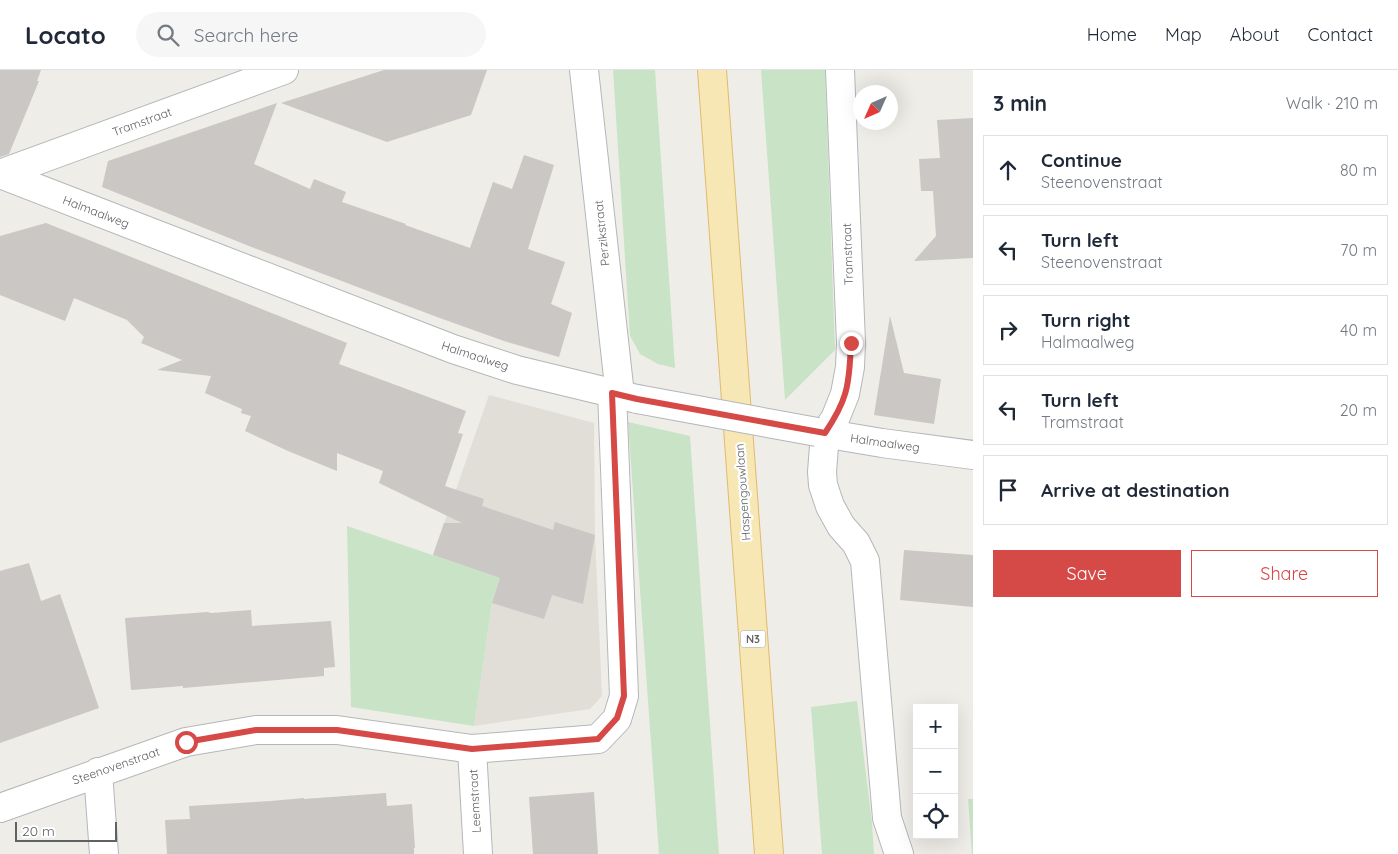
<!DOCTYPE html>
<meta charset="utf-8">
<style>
:root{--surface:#fff;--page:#f6f6f7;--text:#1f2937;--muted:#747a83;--line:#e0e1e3;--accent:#d54947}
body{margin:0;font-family:Quicksand,sans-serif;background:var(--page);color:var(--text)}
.controls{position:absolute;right:15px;bottom:15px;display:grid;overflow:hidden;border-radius:0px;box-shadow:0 5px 20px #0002}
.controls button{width:45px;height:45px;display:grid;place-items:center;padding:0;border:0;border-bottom:1px solid var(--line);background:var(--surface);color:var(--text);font:25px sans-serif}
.compass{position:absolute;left:853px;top:15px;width:45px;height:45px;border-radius:50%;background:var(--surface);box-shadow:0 5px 20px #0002;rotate:225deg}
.scale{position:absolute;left:15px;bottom:12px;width:102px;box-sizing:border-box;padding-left:5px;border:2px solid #5e6265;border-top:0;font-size:14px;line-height:18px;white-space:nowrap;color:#5e6265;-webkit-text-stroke:4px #fff;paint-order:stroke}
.stop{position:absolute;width:15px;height:15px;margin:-11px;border:4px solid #d54947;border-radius:50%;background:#fff}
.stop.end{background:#d54947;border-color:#fff;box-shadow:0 1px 5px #0008}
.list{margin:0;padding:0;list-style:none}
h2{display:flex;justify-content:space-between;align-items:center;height:65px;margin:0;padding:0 20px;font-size:21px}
h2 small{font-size:16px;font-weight:400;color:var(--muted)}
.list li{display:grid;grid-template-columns:32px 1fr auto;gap:15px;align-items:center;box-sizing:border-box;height:70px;margin:0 10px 10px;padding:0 10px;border:1px solid var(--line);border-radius:0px}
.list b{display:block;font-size:19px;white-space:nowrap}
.list p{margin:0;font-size:16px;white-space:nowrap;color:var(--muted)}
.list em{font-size:16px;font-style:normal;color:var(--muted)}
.actions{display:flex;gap:10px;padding:15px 20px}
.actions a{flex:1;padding:11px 0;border:1px solid var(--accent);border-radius:0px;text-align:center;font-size:18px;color:var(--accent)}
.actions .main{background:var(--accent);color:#fff}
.icon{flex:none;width:28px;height:28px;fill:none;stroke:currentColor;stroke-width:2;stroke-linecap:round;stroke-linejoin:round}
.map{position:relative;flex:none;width:973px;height:784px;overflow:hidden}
header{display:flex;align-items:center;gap:30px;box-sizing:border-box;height:70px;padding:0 25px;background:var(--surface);border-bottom:1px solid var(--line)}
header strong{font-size:24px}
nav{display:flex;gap:28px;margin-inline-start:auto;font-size:18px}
.search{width:350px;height:45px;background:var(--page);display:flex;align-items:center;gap:12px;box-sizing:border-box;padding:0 18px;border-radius:28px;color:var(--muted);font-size:19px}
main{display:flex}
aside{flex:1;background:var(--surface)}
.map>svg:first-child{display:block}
.education{fill:#e1ded8}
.green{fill:#c9e3c7}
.building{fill:#cac7c4}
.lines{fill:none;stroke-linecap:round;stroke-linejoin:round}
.street-casing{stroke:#b4b7ba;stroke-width:30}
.secondary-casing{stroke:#b3b6ba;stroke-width:30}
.primary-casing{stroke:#e1ba6e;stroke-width:30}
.street{stroke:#fff;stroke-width:28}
.secondary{stroke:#fff;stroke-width:28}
.primary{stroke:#f6e7b5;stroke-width:28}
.secondary-bridge-casing{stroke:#b3b6ba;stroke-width:30;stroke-linecap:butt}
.secondary-bridge{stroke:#fff;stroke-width:28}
.route{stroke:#d54947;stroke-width:6}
.labels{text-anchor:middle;stroke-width:4.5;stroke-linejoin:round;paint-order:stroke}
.shield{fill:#fff;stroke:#8e9193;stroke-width:1}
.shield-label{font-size:11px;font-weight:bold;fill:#5e6265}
.street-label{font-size:12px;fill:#5e6265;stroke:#fff}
</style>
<header>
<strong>Locato</strong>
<div class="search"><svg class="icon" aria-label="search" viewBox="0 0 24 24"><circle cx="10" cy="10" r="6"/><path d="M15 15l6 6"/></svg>Search here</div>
<nav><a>Home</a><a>Map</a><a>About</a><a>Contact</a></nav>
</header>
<main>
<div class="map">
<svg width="973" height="784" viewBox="0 0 973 784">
<rect width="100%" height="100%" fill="#efede7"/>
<path class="education" d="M489,325l105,28 1,112 7,161 -12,13 -116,17 18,-123 8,-25 -67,-23z"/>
<path class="green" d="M613,0h42l20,298 -17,-4 -18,-10 -10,-18z
M761,0h64l10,280 -50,50z
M628,352l62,14 29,418h-60z
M347,456l153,52 -8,25 -18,123 -123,-19z
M857,631l15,122 2,31h-52l-11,-147z
M968,729h5v55h-1z"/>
<path class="building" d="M0,0h41l-4,11h2l-30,73 -9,3z
M384,0h103l-16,45 -84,27 -106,-39z
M277,33l-23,61 56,25 4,-10 32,13 -4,10 64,22 -1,1 65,23 23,-66 19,7 12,-34 30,10 -26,84 37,13 -14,42 21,9 -13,44 -55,-16 -67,-24 -188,-71 -147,-59 6,-26z
M973,48v140l-59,3 22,-25 -3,-45h-12l-2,-32 21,-1 -3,-38z
M46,153l301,120 -8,21 127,47 -8,22 5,1 -18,52 39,13 -2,7 71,24 2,-8 40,13 -12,69 -31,-9 -8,24 -52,-16 8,-25 -67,-23 11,-32h18l-83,-40 4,-12 -46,-18v18l-49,-20 -43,-20 6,-15 -10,-3 1,-4 -37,-16 6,-17 -54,-6 25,-10 -41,-17 3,-6 -17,-17 -53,-22 -9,23 -65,-26v-59z
M890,246l14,57 37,6 -7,45 -60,-9z
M904,480l69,5v52l-73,-7z
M29,493l12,38 19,-7 39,114 -99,35v-172z
M251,540l1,16 79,-5 4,46 -11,1v8l-141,12v-2l-52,4 -6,-72 83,-6 3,1z
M594,722l4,62h-65l-4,-57z
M386,723l1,13 25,-2 3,44h-1v6h-247l-2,-34 25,-1 -1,-13 82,-5 33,-3v1z"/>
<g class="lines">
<g class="street-casing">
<path id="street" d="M584,0l36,325
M840,0l11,273 -1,24 -5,27 -10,25 -10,14 -3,39 1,13 7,21 11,20 15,17 9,18 22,257 12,36
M0,104l284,-104
M472,679l6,105
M98,702l6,82
M0,738l186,-66 70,-12h81l135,19 126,-10 19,-20 7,-23 -12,-303"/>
</g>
<g class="secondary-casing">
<path id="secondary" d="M0,104l453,175 64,21 120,29
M817,362l65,11 91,12"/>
</g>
<g class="primary-casing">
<path id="primary" d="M712,0l57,784"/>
</g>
<use href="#street" class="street"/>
<use href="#secondary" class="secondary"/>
<use href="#primary" class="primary"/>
<g class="secondary-bridge-casing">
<path id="secondary-bridge" d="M637,329l180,33"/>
</g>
<use href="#secondary-bridge" class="secondary-bridge"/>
</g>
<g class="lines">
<path class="route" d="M186,672l70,-12h81l135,19 126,-10 19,-21 7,-22 -12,-303 25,6 188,34c8,-12 16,-25 20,-39 5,-16 5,-34 6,-51"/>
</g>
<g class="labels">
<rect class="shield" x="740.5" y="560.5" width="25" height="17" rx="4"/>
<g class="shield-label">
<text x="753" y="573">N3</text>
</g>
<g class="street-label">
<text transform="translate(142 52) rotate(-20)" y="4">Tramstraat</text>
<text transform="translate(96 142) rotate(21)" y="4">Halmaalweg</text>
<text transform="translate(602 163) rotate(-96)" y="4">Perzikstraat</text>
<text transform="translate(848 184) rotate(-92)" y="4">Tramstraat</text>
<text transform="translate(475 286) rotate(18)" y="4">Halmaalweg</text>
<text transform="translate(885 373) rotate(8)" y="4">Halmaalweg</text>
<text transform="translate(743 422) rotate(-94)" y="4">Haspengouwlaan</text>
<text transform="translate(116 696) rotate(-19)" y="4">Steenovenstraat</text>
<text transform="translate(475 731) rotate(-93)" y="4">Leemstraat</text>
</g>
</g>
</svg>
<div class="controls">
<button>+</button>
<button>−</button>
<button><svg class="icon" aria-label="locate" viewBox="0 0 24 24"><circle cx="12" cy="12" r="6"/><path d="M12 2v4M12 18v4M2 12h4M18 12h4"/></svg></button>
</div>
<svg class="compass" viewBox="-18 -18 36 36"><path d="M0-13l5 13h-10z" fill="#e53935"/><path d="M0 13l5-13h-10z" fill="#747a83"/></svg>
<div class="scale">20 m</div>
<div class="stop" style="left:186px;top:672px"></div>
<div class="stop end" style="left:851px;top:273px"></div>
</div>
<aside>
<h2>3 min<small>Walk · 210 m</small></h2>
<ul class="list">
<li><svg class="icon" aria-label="ahead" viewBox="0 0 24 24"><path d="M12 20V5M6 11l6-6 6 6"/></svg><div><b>Continue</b><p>Steenovenstraat</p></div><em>80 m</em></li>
<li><svg class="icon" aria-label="left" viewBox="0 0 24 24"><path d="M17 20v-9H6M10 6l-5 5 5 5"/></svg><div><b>Turn left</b><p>Steenovenstraat</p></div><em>70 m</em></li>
<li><svg class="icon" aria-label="right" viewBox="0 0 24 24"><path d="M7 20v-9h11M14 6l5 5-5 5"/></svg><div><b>Turn right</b><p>Halmaalweg</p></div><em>40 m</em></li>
<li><svg class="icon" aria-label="left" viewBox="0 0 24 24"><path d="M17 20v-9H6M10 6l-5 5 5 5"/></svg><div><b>Turn left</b><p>Tramstraat</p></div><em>20 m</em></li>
<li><svg class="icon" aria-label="arrive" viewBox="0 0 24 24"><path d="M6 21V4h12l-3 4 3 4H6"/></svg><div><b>Arrive at destination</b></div></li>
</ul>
<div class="actions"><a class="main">Save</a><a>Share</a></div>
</aside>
</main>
